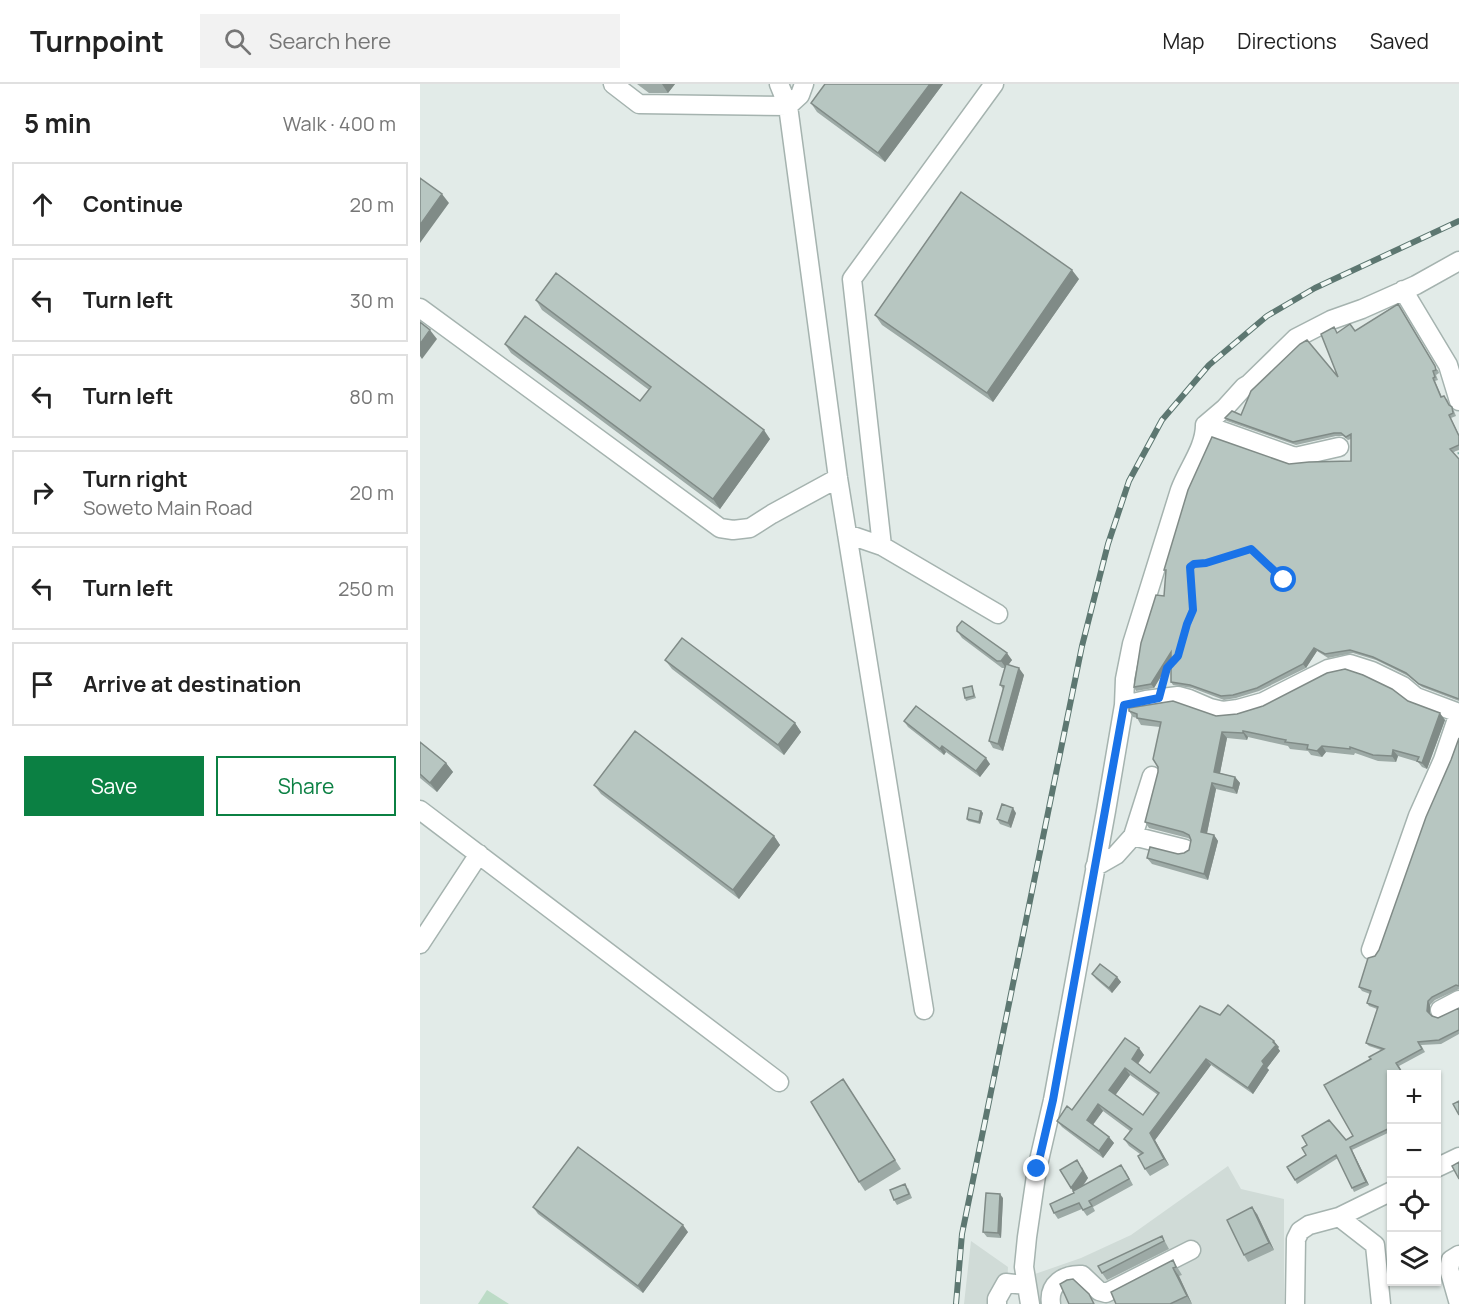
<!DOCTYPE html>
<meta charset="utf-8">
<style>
:root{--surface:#fff;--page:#f2f2f2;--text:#222;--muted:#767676;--line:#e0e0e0;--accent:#0b8043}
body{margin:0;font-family:Manrope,sans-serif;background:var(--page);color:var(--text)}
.controls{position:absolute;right:18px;bottom:18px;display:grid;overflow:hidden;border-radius:0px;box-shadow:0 2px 4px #0004}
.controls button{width:54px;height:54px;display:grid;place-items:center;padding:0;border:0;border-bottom:2px solid var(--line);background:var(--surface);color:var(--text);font:30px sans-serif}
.stop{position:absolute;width:18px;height:18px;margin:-14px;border:4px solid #1a73e8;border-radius:50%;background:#fff}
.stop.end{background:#1a73e8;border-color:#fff;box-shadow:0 2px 6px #0008}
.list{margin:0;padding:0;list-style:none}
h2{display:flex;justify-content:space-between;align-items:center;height:78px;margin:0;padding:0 24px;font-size:26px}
h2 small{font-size:20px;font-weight:400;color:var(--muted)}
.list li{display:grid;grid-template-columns:39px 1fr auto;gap:18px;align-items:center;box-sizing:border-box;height:84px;margin:0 12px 12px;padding:0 12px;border:2px solid var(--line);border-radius:0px}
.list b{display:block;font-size:22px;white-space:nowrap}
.list p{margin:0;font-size:20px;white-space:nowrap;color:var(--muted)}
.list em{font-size:20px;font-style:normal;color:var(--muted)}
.actions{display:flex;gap:12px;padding:18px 24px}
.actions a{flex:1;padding:14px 0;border:2px solid var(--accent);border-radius:0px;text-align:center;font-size:21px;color:var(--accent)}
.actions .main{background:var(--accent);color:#fff}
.icon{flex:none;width:33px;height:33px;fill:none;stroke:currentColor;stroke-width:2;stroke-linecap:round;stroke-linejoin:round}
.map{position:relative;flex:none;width:1039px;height:1220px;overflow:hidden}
header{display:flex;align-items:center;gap:36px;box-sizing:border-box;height:84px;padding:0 30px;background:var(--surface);border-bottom:2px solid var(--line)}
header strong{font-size:28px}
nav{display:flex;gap:33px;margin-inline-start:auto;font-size:21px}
.search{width:420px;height:54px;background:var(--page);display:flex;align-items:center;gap:15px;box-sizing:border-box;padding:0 21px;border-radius:0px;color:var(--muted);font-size:22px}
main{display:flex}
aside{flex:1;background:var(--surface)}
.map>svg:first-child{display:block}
.built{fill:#d0dbd7}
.green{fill:#bcdbc6}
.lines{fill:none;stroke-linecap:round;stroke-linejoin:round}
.minor-casing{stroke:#a5b3af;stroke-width:21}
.path{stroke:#84ada3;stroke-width:2;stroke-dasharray:3 4.5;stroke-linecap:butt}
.minor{stroke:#fff;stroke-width:18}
.rail-casing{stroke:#5d7771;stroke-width:6}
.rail{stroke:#f2f8f5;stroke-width:4;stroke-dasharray:11;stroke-linecap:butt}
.wall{fill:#9daaa6;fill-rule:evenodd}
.shaded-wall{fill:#808b87}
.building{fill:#b7c6c1;stroke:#808b87;stroke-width:1.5;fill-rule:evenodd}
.route{stroke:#1a73e8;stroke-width:8}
</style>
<header>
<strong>Turnpoint</strong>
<div class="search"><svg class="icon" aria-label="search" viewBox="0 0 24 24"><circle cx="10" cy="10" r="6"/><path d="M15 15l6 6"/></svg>Search here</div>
<nav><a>Map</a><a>Directions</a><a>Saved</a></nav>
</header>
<main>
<aside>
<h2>5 min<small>Walk · 400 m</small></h2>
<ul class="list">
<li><svg class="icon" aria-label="ahead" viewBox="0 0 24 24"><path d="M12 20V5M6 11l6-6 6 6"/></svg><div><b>Continue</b></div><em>20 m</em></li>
<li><svg class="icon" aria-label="left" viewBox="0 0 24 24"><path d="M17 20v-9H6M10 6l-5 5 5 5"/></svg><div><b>Turn left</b></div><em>30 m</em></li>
<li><svg class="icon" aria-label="left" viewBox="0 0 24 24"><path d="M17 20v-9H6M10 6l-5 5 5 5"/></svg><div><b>Turn left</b></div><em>80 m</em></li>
<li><svg class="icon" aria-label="right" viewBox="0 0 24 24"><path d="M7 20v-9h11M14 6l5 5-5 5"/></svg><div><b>Turn right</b><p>Soweto Main Road</p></div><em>20 m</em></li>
<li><svg class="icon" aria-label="left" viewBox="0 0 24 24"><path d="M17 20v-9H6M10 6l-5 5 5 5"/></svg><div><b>Turn left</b></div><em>250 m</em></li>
<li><svg class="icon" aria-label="arrive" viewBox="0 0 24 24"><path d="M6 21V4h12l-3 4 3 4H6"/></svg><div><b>Arrive at destination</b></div></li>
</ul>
<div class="actions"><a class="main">Save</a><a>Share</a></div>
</aside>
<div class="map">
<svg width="1039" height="1220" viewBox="0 0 1039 1220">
<rect width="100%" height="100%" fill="#e2ebe8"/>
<path class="built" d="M808,1082l13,23 43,10v105h-250l1,-30 46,-16 50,-23z
M551,1157l37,26 -2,37h-42z"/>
<path class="green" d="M67,1206l22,14h-31z"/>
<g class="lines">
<g class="minor-casing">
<path id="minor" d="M193,0l26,20 149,2 12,-11 4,-11
M359,0l9,22 50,372 86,532
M983,206l45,75 11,36
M0,224l300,220 13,2 17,-2 22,-14 66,-36
M785,341l90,32 44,-10
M427,450l35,12 116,68
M462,462l-30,-267 142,-195
M704,621l22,-5 32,-4 11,3 21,9 13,3 15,-2 25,-7 65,-33 22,-5 22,7 31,15 13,11 43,16
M0,726l359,272
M713,752l52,13
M675,783l21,-12 17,-19 19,-60
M0,860l59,-90
M951,866l47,-134 25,-56 16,-47
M1020,926l19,-10
M1016,1084l23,-11
M919,1133l36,28 6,59
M577,1220v-5l9,-16 20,2
M610,1220l-6,-37 3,-30 10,-68 16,-69 53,-289 18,-106 1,-26 7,-35 48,-154c8,-22 25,-42 25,-65l20,-17 19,-21 5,-3 47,-46 35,-18 31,-11 54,-24 43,-24
M631,1220c-3,-20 13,-30 31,-29l17,16 7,2 85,-43
M875,1220l1,-65 4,-8 9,-6 30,-8 53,-26
M1039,1220l-10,-35 2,-9 8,-5"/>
</g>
<path class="path" d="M1033,365l3,5 3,-1
M743,600l4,-16 6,-6"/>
<use href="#minor" class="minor"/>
<g class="rail-casing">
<path id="rail" d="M536,1220l6,-70 120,-588 26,-102 21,-63 33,-61 47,-55 58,-49 48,-28 144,-67"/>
</g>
<use href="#rail" class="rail"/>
</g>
<path class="wall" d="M217,0h38l-7,9h-19z
M405,0h118l-58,78 -68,-50 -6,-9z
M659,195l-86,123 -111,-77 -7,-10z
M116,216l234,139 -50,70 -209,-156 -6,-9 135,57 9,-11 -107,-80z
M935,247l83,39 1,3 -3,2 2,5 -3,1 7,16 5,2 3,7 4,5 2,5 -5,2 8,17v15l-6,2 6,7v242l-37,-14 -14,-11 -32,-16 -23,-7 -25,5 -11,-7 -11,17 -47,23 -23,7 -12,2 -32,-12 -19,-3 -2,-3v-22l-17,28 -18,3 -2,-4 30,-91 2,-23 -2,-3 125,-106 62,-3v-22l-3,1 -5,-4h-7l-40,9 -69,-24 -2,-3 16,-3 97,-38v-44z
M537,547l55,29 -4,5 16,10 -21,76 -10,-3 -4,-7 14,-52 -3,-4 5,-17h-3l-40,-30z
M245,576l130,63 6,9 -17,23 -112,-86z
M553,605l3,9 -10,3 -1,-3z
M988,617l37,19 -18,49 -5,-2 -4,-5 -20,-6 -2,6 -18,-1 -23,-8 -1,2 -28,-3 -4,5 -11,-2 -3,-4 -18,-2 -2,-3 -40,-9 -1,3 -20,-2 -7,35 15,4 5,6 -3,11 -21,-5 -9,44 7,2 4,6 -10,39 -56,-16 -5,-6 37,-5 5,-3 2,-10 -3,-2 -39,-10 -4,-6 13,-50 2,-45 -19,-2 -4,-7 -4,-1 -4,-6 87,5z
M484,637l86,43 -10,13 -34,-25 -2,3 -36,-28z
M1039,654v251l-24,11 -5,5v9l2,2 6,2 21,-10v26l-18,10 -20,1 4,7 -26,14 4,8h-11v57l-40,19 17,35 -15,7 -16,-34 -41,26 -2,-4 58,-44 18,-77 10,-9 -12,-4 -3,-3 11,-34 -8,-3 -2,-3 3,-9 -8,-3 -3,-4 16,-31 4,-6z
M0,658l26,21 7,9 -16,20 -17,-14z
M174,701l180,51 6,9 -41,54 -138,-105z
M561,727l2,2 -3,11 -12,-3 -1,-2z
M596,729l-5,15 -11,-4 -3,-5z
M672,890l25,3 4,5 -9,11 -16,-14z
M780,922l79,41 -1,1 2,3 -13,17 2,2 -16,24 -42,-29 -56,75 14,25 -19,11 -5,-7 -5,-15 -11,-8 -5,-7 6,-8 -27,-20 -10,14 16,12 5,6 -11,15 -41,-31 -5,-6 15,-11 67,-62 5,7 -6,9 12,9zM710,991l28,20 -15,20 -28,-20z
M423,995l58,90 -36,22 -6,-9z
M662,1083l6,11 -5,8 42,-16 8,15 -40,22 2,4 -8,5 -5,-7 -24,10 -4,-6 20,-20 -14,-23z
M488,1104l4,10 -15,7 -3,-5z
M583,1114l-2,40 -14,-1 -4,-5z
M113,1123l155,25 -45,61 -105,-79z
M837,1130l17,36 -26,12 -4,-7z
M742,1152l7,13 -62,31 -5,-7z
M753,1176l9,15 -3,1 13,28h-76z"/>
<path class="shaded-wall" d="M242,0h13l-7,9z
M510,0h13l-58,78 -7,-9z
M22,110l7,9 -29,40v-18z
M652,186l7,9 -86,123 -6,-9z
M10,246l7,9 -15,20 -2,-3v-12z
M344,346l6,9 -50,70 -7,-10z
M894,564l3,3 -11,17 -3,-4z
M751,568l2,4 -19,32 -3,-4z
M587,569l5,7 -6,8 -5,-7z
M599,584l5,7 -21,76 -5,-7z
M1020,629l5,7 -18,49 -5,-6z
M375,639l6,9 -17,23 -6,-10z
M823,647l5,6 -1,3 -4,-7z
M802,648l5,6 -8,40 -5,-6z
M522,662l4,6 -2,3 -4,-6z
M902,662l4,6 -4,5 -5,-6z
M973,666l5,6 -2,6 -4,-6z
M566,674l4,6 -10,13 -4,-6z
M26,679l7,9 -16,20 -7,-9z
M815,693l5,6 -3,11 -4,-6z
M792,699l4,6 -10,49 -5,-6z
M593,724l3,5 -5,15 -3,-5z
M561,727l2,2 -3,11 -1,-2z
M794,751l4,6 -10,39 -4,-6z
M354,752l6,9 -41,54 -6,-9z
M697,893l4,5 -9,11 -3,-5z
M1008,917l2,4v10l-3,-4z
M854,957l5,6 -1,1 2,3 -13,17 2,2 -16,24 -5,-6z
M719,964l5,7 -8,11 -4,-7z
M786,975l5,6 -56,75 14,25 -5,-6 -14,-26z
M705,984l5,7 -16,22 -5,-7z
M678,1020l5,7 -12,16 -4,-7z
M689,1053l5,6 -11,15 -4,-7z
M930,1063l2,3 17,35 -3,-3z
M657,1076l11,18 -12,17 -5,-7z
M580,1110l3,4 -2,40 -3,-5z
M832,1123l5,7 17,36 -5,-7z
M263,1141l5,7 -45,61 -5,-7z
M753,1184l6,8 13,28 -5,-8z"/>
<path class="building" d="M405,0h105l-52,69 -67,-50z
M0,94l22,16 -22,31z
M541,108l111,78 -85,123 -112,-78z
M136,189l208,157 -51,69 -208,-155 20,-28 115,85 11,-14 -115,-87z
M978,220l37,62 1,4 -3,1 2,6 -2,1 8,19 3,-1 5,9 3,2 1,6 -4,2 10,21v9l-9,4 9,10v240l-40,-15 -13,-11 -33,-16 -23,-7 -25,4 -11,-6 -11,16 -46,24 -24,7 -12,1 -31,-11 -19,-3v-30l-20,32 -17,3 7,-44 15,-48 8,1 2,-26h-2l24,-80 24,-53 77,27 20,-2 42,-1v-27l-5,3 -5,-4h-7l-41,9 -68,-24 7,-7 9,4 10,-24 49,-47 7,-4 31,37 -17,-43 13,-7 3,6 13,-9 5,7z
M0,238l10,8 -10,14z
M542,537l45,32 -6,8h-4l-40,-30v-4z
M262,554l113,85 -17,22 -113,-85z
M586,580l13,4 -21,76 -9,-3 15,-55 -4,-1z
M925,585l18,6 29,14 16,12 32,12 -18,50 -5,-2 2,-4 -26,-7 -1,6 -19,-1 -23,-8v2l-28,-3 -5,5 -10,-2 1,-4 -23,-3 1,-2 -43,-9v2l-21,-1 -8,40 21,5 -2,11 -21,-5 -11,49 13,3 -10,39 -57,-16 3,-11 28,7 6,-1 5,-3 2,-10 -2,-5 -6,-3 -38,-10 13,-50v-5l-5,-8 8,-37 -24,-4v-4l-8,-3v-3l44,-7 43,15 21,-2 26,-8 64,-33z
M552,602l2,10 -9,2 -2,-10z
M496,622l70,52 -10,13 -34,-25 -2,3 -36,-28z
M215,647l139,105 -41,54 -139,-105z
M1039,654v248l-3,-1 -24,12 -4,4 -1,10 5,5 6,2 21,-10v22l-20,10 -21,2 4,7 -26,14 7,11h-11v53l-42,20 16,35 -14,6 -16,-33 -41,25 -8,-13 19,-12 -4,-7 5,-3 -5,-9 27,-16 17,20 7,-4 -29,-51 47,-26 -2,-2 15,-8 -18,-6 12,-36 -11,-4 4,-12 -12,-4 9,-29 7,-2 4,-6 47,-133 25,-57z
M0,658l26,21 -16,20 -10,-9z
M582,720l11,4 -5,15 -11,-4z
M549,724l12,3 -2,11 -12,-3z
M680,880l17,13 -8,11 -17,-14z
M808,921l46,36 -1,1 3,3 -14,16 2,3 -16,24 -42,-29 -56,74 14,26 -19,10 -7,-13 5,-3 -19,-14 8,-10 -34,-25 -11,16 22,17 -10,14 -42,-30 10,-15 5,4 53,-72 14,10 -7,11 18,14 50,-67 20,9zM705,984l34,25 -16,22 -34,-25z
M423,995l52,81 -36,22 -48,-80z
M1039,1017v14l-6,-11z
M158,1063l105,78 -45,61 -105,-79z
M657,1076l6,11 -12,17 -11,-18z
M1039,1078v17l-7,-13z
M701,1081l8,14 -40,22 3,5 -9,4 -4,-7 -25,10 -4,-9 24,-11 -1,-2z
M485,1100l4,10 -15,6 -4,-10z
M566,1109l14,1 -2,39 -15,-1z
M832,1123l17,36 -25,12 -17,-35z
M742,1152l2,5 -62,32 -4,-7z
M753,1176l3,7 -3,1 14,28 -17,8h-54l-5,-12z
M653,1195l16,15 5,10h-25l-9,-20 7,-4z"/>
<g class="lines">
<path class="route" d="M617,1085l16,-69 71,-395 35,-7 8,-30 11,-12 9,-32 6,-14 -3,-43 4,-3 12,-1 45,-14 33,31"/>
</g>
</svg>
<div class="controls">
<button>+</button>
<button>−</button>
<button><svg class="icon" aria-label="locate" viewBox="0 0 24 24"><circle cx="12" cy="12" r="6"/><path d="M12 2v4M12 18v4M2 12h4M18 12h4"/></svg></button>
<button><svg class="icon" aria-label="layers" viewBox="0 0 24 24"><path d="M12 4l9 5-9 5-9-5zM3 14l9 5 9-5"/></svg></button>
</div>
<div class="stop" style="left:864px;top:496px"></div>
<div class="stop end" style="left:617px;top:1085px"></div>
</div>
</main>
